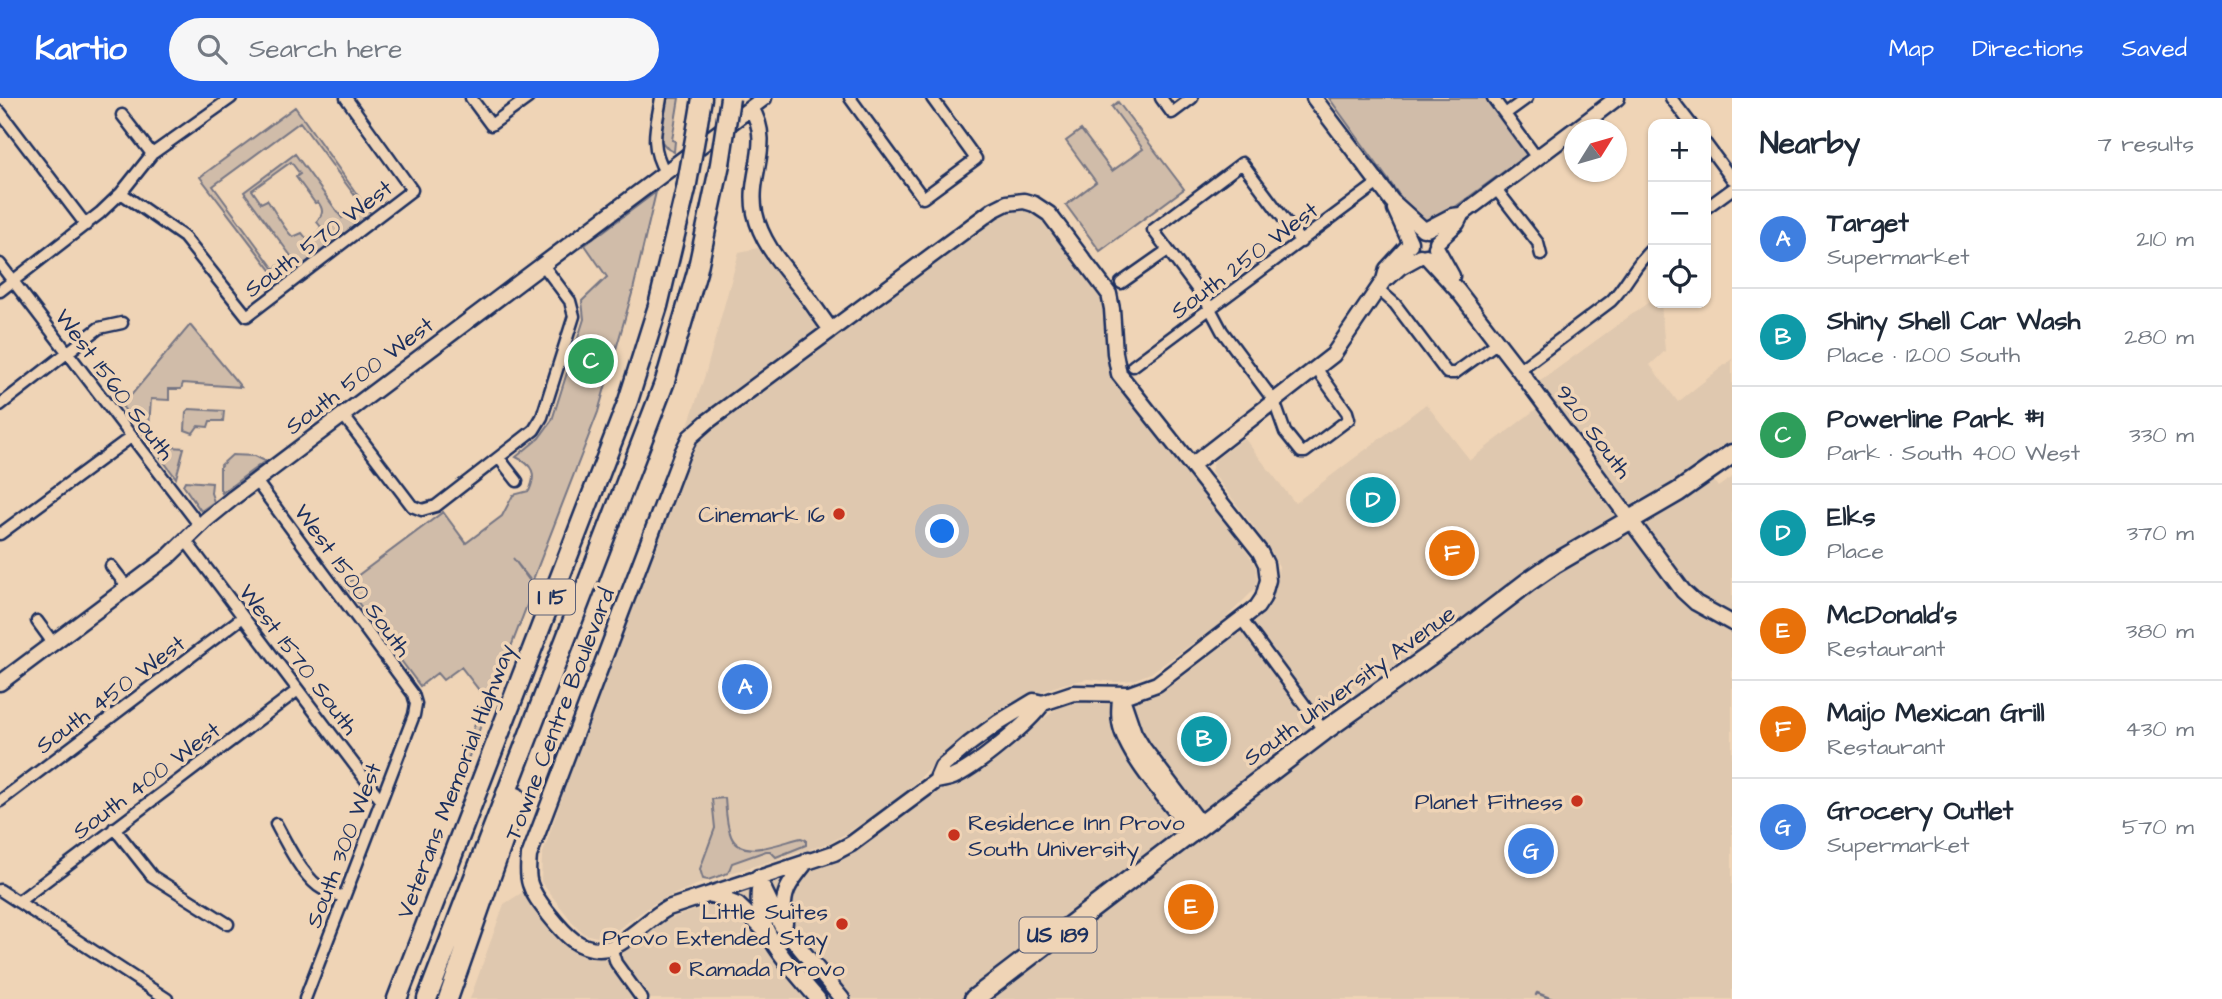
<!DOCTYPE html>
<meta charset="utf-8">
<style>
:root{--surface:#fff;--page:#f6f6f7;--text:#1f2937;--muted:#747a83;--line:#e0e1e3;--accent:#2563eb}
body{margin:0;font-family:"Architects Daughter",sans-serif;background:var(--page);color:var(--text)}
.controls{position:absolute;right:21px;top:21px;display:grid;overflow:hidden;border-radius:14px;box-shadow:0 2px 5px #0004}
.controls button{width:63px;height:63px;display:grid;place-items:center;padding:0;border:0;border-bottom:2px solid var(--line);background:var(--surface);color:var(--text);font:35px sans-serif}
.compass{position:absolute;left:1564px;top:21px;width:63px;height:63px;border-radius:50%;background:var(--surface);box-shadow:0 2px 5px #0004;rotate:53deg}
.you{position:absolute;left:943px;top:434px;width:24px;height:24px;margin:-18px;border:5px solid #fff;border-radius:50%;background:#1a73e8;box-shadow:0 0 0 10px #1a73e833}
.badge{display:grid;place-items:center;width:46px;height:46px;border-radius:50%;background:var(--accent);color:#fff;font-size:23px;font-weight:700}
.pin{position:absolute;translate:-50% -50%;border:4px solid #fff;box-shadow:0 2px 7px #0006}
.list{margin:0;padding:0;list-style:none}
h2{display:flex;justify-content:space-between;align-items:center;height:91px;margin:0;padding:0 28px;font-size:30px}
h2 small{font-size:23px;font-weight:400;color:var(--muted)}
.list li{display:grid;grid-template-columns:46px 1fr auto;gap:21px;align-items:center;box-sizing:border-box;height:98px;padding:0 28px;border-top:2px solid var(--line)}
.list b{display:block;font-size:26px;white-space:nowrap}
.list p{margin:0;font-size:23px;white-space:nowrap;color:var(--muted)}
.list em{font-size:23px;font-style:normal;color:var(--muted)}
.icon{flex:none;width:38px;height:38px;fill:none;stroke:currentColor;stroke-width:2;stroke-linecap:round;stroke-linejoin:round}
.map{position:relative;flex:none;width:1732px;height:901px;overflow:hidden}
header{display:flex;align-items:center;gap:42px;box-sizing:border-box;height:98px;padding:0 35px;background:var(--accent);color:#fff}
header strong{font-size:33px}
nav{display:flex;gap:38px;margin-inline-start:auto;font-size:24px}
.search{width:490px;height:63px;background:var(--page);display:flex;align-items:center;gap:18px;box-sizing:border-box;padding:0 24px;border-radius:38px;color:var(--muted);font-size:26px}
main{display:flex}
aside{flex:1;background:var(--surface)}
.map>svg:first-child{display:block}
.built{fill:#dfc8af}
.green{fill:#d0bca9;stroke:#767684;stroke-width:2;fill-rule:evenodd}
.lines{fill:none;stroke-linecap:round;stroke-linejoin:round}
.stream{stroke:#707182;stroke-width:2.5}
.street-casing{stroke:#1b2f5e;stroke-width:15}
.secondary-casing{stroke:#1b2f5e;stroke-width:19}
.highway-casing{stroke:#1b2f5e;stroke-width:23}
.street{stroke:#efd4b6;stroke-width:10}
.secondary{stroke:#efd4b6;stroke-width:14}
.highway{stroke:#efd4b6;stroke-width:18}
.highway-bridge-casing{stroke:#1b2f5e;stroke-width:23;stroke-linecap:butt}
.highway-bridge{stroke:#efd4b6;stroke-width:18}
.poi-dot{fill:#c8321e;stroke:#efd4b6;stroke-width:2.5}
.labels{text-anchor:middle;stroke-width:7;stroke-linejoin:round;paint-order:stroke}
.shield{fill:#efd4b6;stroke:#5b6078;stroke-width:2}
.shield-label{font-size:21px;font-weight:bold;fill:#1b2f5e}
.street-label{font-size:23px;fill:#1b2f5e;stroke:#efd4b6}
.poi-label{font-size:23px;fill:#1b2f5e;stroke:#efd4b6;text-anchor:end}
</style>
<header>
<strong>Kartio</strong>
<div class="search"><svg class="icon" aria-label="search" viewBox="0 0 24 24"><circle cx="10" cy="10" r="6"/><path d="M15 15l6 6"/></svg>Search here</div>
<nav><a>Map</a><a>Directions</a><a>Saved</a></nav>
</header>
<main>
<div class="map">
<svg width="1732" height="901" viewBox="0 0 1732 901">
<rect width="100%" height="100%" fill="#efd4b6"/>
<filter id="ink" filterUnits="userSpaceOnUse"><feTurbulence type="fractalNoise" baseFrequency=".0143" numOctaves="2"/><feDisplacementMap in="SourceGraphic" scale="14" xChannelSelector="R" yChannelSelector="G"/><feConvolveMatrix kernelMatrix="1 2 1 2 8 2 1 2 1" color-interpolation-filters="sRGB"/></filter>
<g filter="url(#ink)">
<path class="built" d="M1027,109l10,5 11,10 39,51 18,29 5,65 9,19 40,49 93,124 4,8 1,13 -2,9 -34,34 -70,50 -18,7 -18,2 -27,-3 -25,5 -17,6 -35,19 -73,51 -31,31 -33,25 -44,27 -122,37 -29,12 -26,12 -40,29 -16,4 -13,-3 -7,-6 -36,-46 1,-26 163,-481 34,-123 19,-4 70,93 178,-132z
M1653,201v4h8l4,48 -15,14 28,37 54,-43v96l-24,18 10,14 14,-10v522h-1262l34,-95 19,-12 15,17 51,43 66,-28 171,-58 22,-10 102,-74 32,-18 79,-58 19,-4 23,2 36,-3 21,-8 18,-12 85,-67 9,-11 7,-37 -25,-39 -43,-56 4,-11 29,-22 51,65 131,-99 44,56 74,-57 -12,-16z"/>
<path class="green" d="M667,0h12l-7,42 3,1 -1,11 -6,-3 -7,-8z
M1329,0h157l42,56 -88,64c-12,5 -17,5 -27,-4z
M1118,4l66,87 -84,62 -34,-46 30,-23 -30,-41 15,-11 31,41 31,-22 -31,-42z
M295,9l76,107 -91,68 -80,-105zM300,24l61,82 -19,14 -47,-64 -51,38 47,64 -17,13 -61,-83zM291,64l9,12 -4,3 19,26 3,-1c6,8 5,12 -1,20l4,5 -6,9 -9,2 -4,-5 -9,4c-8,-6 -18,-26 -26,-37l-6,3 -9,-13z
M656,94l-23,98 -35,122 -66,170 -19,-24 21,29 -71,185 -5,-3 27,-71 -24,-31 -18,13 -6,-7 -17,13 -75,-101 98,-73 23,31 36,-27 11,-21 16,-4c8,-17 4,-26 -13,-34l23,-19 13,-18 32,-101 -2,-18 25,-24 -22,-32z
M190,227l51,62 -58,-4 -2,6h-12v11l-18,-1 -3,41 -26,-34z
M189,311l35,2 -1,10h-13l-2,6 -10,-1 -5,7 -8,-3 1,-18z
M158,348l26,2 -8,30 -20,-27z
M232,357l23,1 10,5 -43,32 -2,-4v-23z
M185,383l27,2 -1,10 3,9 -13,9 -18,-26z
M725,700c1,12 1,26 6,38 10,25 51,6 70,2l5,2v5l-30,12 -6,-6h-4l-34,12 -4,10 -20,7 -5,-1 -3,-10 15,-41 -3,-29z"/>
<g class="lines">
<path class="stream" d="M1536,897l1,-2 15,6"/>
<g class="street-casing">
<path id="street" d="M471,0l20,27 37,-27
M661,0c-5,30 -12,47 4,74
M850,0l73,100 53,-39 -44,-61
M1161,0l11,15 20,-15
M1493,0l44,60
M1671,0l20,26
M0,14l86,113
M1505,16l22,-16
M122,17l30,39
M1706,46l26,35
M1496,91l42,54 3,12
M121,95l63,44 63,79 165,-126 -66,-92
M1706,110l26,-19
M1301,144l-59,-79 -89,67 53,71 16,30 52,70 11,31 16,20h4l44,-33 -2,-7 -31,-44
M0,166l200,262
M1121,185l47,-33
M1378,191l17,15 52,69h8l43,-31
M0,193l100,-78 21,-20 31,-39 79,-56
M1133,268l245,-183
M1519,272l92,-69c16,-16 24,-38 42,-53
M0,307l99,-77 23,-5
M343,317l69,91 10,4 14,-4 98,-76 8,-13 32,-101 -4,-15 -27,-36
M499,360l18,23
M256,383l157,213 3,10 -2,11 -109,284
M0,436l131,-97
M186,443l195,259
M111,468l17,22
M1242,522l82,111
M37,523l16,22
M0,703l243,-184
M276,726c10,19 25,49 42,62 8,6 17,8 26,11
M114,730l38,48 76,48
M0,792l167,109
M18,804l280,-212
M611,849l5,16 26,36"/>
</g>
<g class="secondary-casing">
<path id="secondary" d="M1314,0l78,103 31,28
M751,10c23,36 -4,67 4,105 7,33 31,56 51,82 8,11 16,23 25,35
M1575,32l42,-32
M1024,103l10,3 15,10 60,80 3,15 3,44 4,21 141,178 6,12 2,16 -5,18 -6,9 -100,77 -28,10 -56,-1 -30,10 -9,-2 -35,21 -30,22 -27,23 -6,14 -85,63 -17,9 -166,55c-19,10 -41,35 -59,40 -30,6 -46,-16 -62,-36 -7,-9 -14,-18 -17,-28 -3,-9 -2,-19 -1,-28l153,-403 8,-16 17,-15 286,-212 14,-7z
M1395,111l15,33
M1427,131l25,-13 9,-1
M1437,144l20,-19 4,-8 113,-85
M1436,149l16,29
M1426,158l32,35 61,79 164,221 13,12 36,20
M1388,180l12,-11 20,-11
M1192,367l141,-110 51,-75 3,-11 23,-25
M0,585l168,-126 38,-37 27,-22 531,-400
M1120,597c0,9 -2,19 0,27 5,33 52,83 73,111
M1122,600l12,35 9,15 59,78
M936,683c6,-1 12,-2 17,-4 23,-10 76,-54 90,-74
M758,779l23,48 61,74
M760,787c-10,42 33,85 58,114
M710,796l28,11 27,26
M785,825c-5,-30 4,-40 23,-63"/>
</g>
<g class="highway-casing">
<path id="highway" d="M698,24l4,-24
M397,901l231,-598 30,-95 28,-117
M427,901l238,-618 32,-109 23,-108
M448,901l56,-160 12,-42
M974,901l350,-268 128,-91 76,-58 26,-18 124,-72 54,-38"/>
</g>
<use href="#street" class="street"/>
<use href="#secondary" class="secondary"/>
<use href="#highway" class="highway"/>
<g class="highway-bridge-casing">
<path id="highway-bridge" d="M720,66l10,-66
M686,91l12,-67"/>
</g>
<use href="#highway-bridge" class="highway-bridge"/>
</g>
</g>
<g class="poi-dot">
<circle cx="839" cy="416" r="7"/>
<circle cx="1577" cy="703" r="7"/>
<circle cx="954" cy="737" r="7"/>
<circle cx="842" cy="826" r="7"/>
<circle cx="675" cy="870" r="7"/>
</g>
<g class="labels">
<g class="shield">
<rect x="529" y="481.5" width="46" height="35" rx="5"/>
<rect x="1019.5" y="819.5" width="77" height="35" rx="5"/>
</g>
<g class="shield-label">
<text x="552" y="506">I 15</text>
<text x="1058" y="844">US 189</text>
</g>
<g class="street-label">
<text transform="translate(318 140) rotate(-37)" y="8">South 570 West</text>
<text transform="translate(1244 162) rotate(-37)" y="8">South 250 West</text>
<text transform="translate(359 277) rotate(-37)" y="8">South 500 West</text>
<text transform="translate(115 286) rotate(53)" y="8">West 1560 South</text>
<text transform="translate(1594 333) rotate(53)" y="8">920 South</text>
<text transform="translate(353 482) rotate(54)" y="8">West 1500 South</text>
<text transform="translate(299 561) rotate(53)" y="8">West 1570 South</text>
<text transform="translate(1349 587) rotate(-36)" y="8">South University Avenue</text>
<text transform="translate(110 596) rotate(-37)" y="8">South 450 West</text>
<text transform="translate(559 616) rotate(-69)" y="8">Towne Centre Boulevard</text>
<text transform="translate(146 682) rotate(-37)" y="8">South 400 West</text>
<text transform="translate(455 683) rotate(-69)" y="8">Veterans Memorial Highway</text>
<text transform="translate(343 747) rotate(-69)" y="8">South 300 West</text>
</g>
<g class="poi-label">
<text x="825" y="424">Cinemark 16</text>
<text x="1563" y="711">Planet Fitness</text>
<text x="968" y="732" text-anchor="start">Residence Inn Provo<tspan x="968" dy="26">South University</tspan></text>
<text x="828" y="821">Little Suites<tspan x="828" dy="26">Provo Extended Stay</tspan></text>
<text x="689" y="878" text-anchor="start">Ramada Provo</text>
</g>
</g>
</svg>
<div class="controls">
<button>+</button>
<button>−</button>
<button><svg class="icon" aria-label="locate" viewBox="0 0 24 24"><circle cx="12" cy="12" r="6"/><path d="M12 2v4M12 18v4M2 12h4M18 12h4"/></svg></button>
</div>
<svg class="compass" viewBox="-18 -18 36 36"><path d="M0-13l5 13h-10z" fill="#e53935"/><path d="M0 13l5-13h-10z" fill="#747a83"/></svg>
<div class="you"></div>
<div class="pin badge" style="left:745px;top:589px;background:#3f7fe0">A</div>
<div class="pin badge" style="left:1204px;top:641px;background:#0f9aa8">B</div>
<div class="pin badge" style="left:591px;top:263px;background:#2e9e5b">C</div>
<div class="pin badge" style="left:1373px;top:402px;background:#0f9aa8">D</div>
<div class="pin badge" style="left:1191px;top:809px;background:#e8710a">E</div>
<div class="pin badge" style="left:1452px;top:455px;background:#e8710a">F</div>
<div class="pin badge" style="left:1531px;top:753px;background:#3f7fe0">G</div>
</div>
<aside>
<h2>Nearby<small>7 results</small></h2>
<ul class="list">
<li><span class="badge" style="background:#3f7fe0">A</span><div><b>Target</b><p>Supermarket</p></div><em>210 m</em></li>
<li><span class="badge" style="background:#0f9aa8">B</span><div><b>Shiny Shell Car Wash</b><p>Place · 1200 South</p></div><em>280 m</em></li>
<li><span class="badge" style="background:#2e9e5b">C</span><div><b>Powerline Park #1</b><p>Park · South 400 West</p></div><em>330 m</em></li>
<li><span class="badge" style="background:#0f9aa8">D</span><div><b>Elks</b><p>Place</p></div><em>370 m</em></li>
<li><span class="badge" style="background:#e8710a">E</span><div><b>McDonald's</b><p>Restaurant</p></div><em>380 m</em></li>
<li><span class="badge" style="background:#e8710a">F</span><div><b>Maijo Mexican Grill</b><p>Restaurant</p></div><em>430 m</em></li>
<li><span class="badge" style="background:#3f7fe0">G</span><div><b>Grocery Outlet</b><p>Supermarket</p></div><em>570 m</em></li>
</ul>
</aside>
</main>
